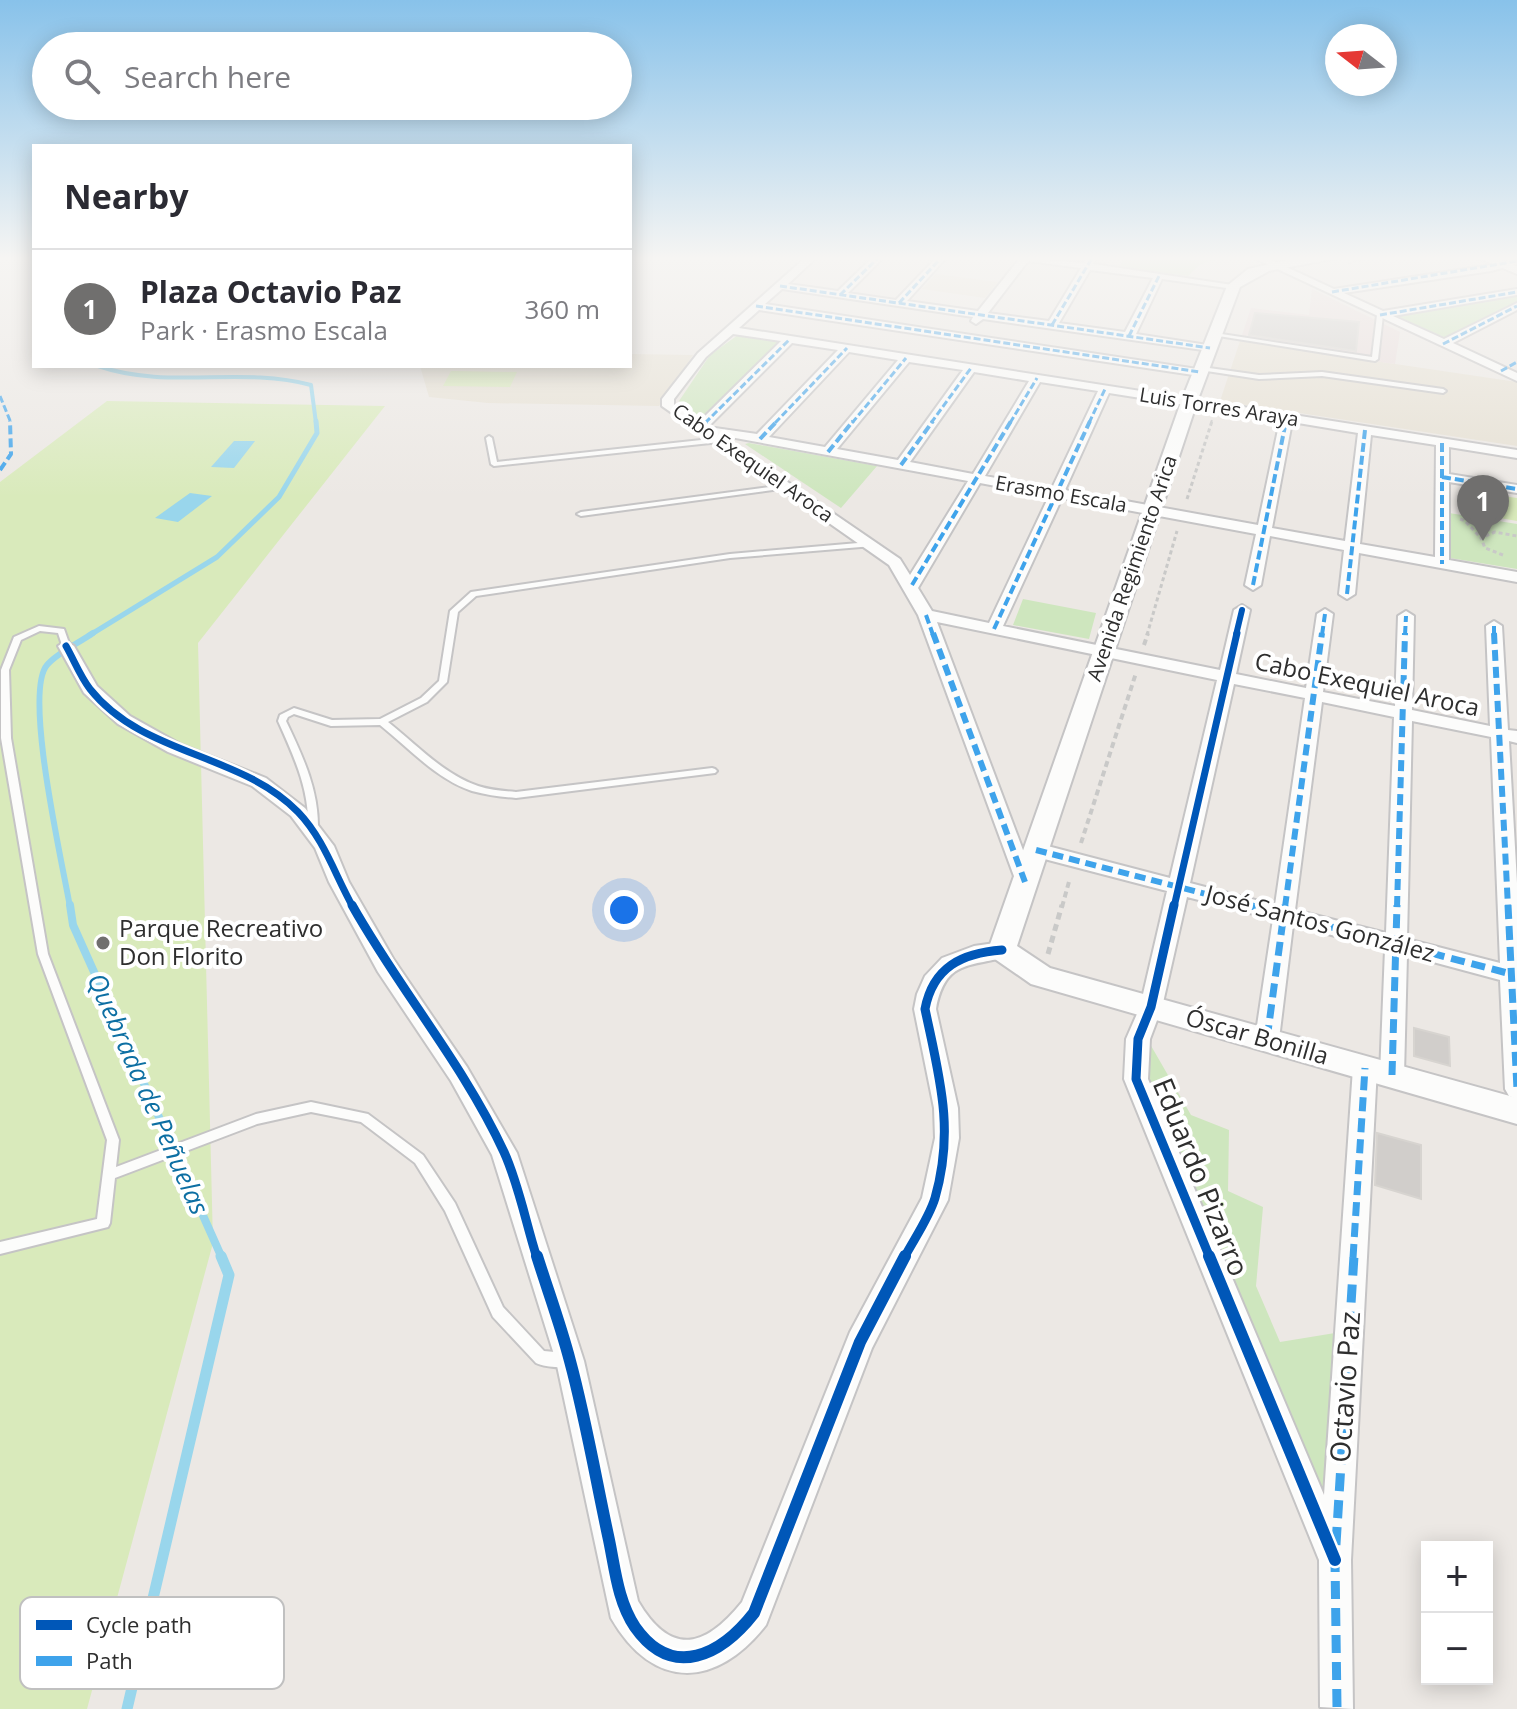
<!DOCTYPE html>
<meta charset="utf-8">
<style>
:root{--surface:#fff;--page:#f7f7f7;--text:#2b2b33;--muted:#7c7c81;--line:#e1e1e2;--accent:#706f6e}
body{margin:0;font-family:"Open Sans",sans-serif;background:var(--page);color:var(--text)}
.controls{position:absolute;right:24px;bottom:24px;display:grid;overflow:hidden;border-radius:0px;box-shadow:0 4px 20px #0003}
.controls button{width:72px;height:72px;display:grid;place-items:center;padding:0;border:0;border-bottom:2px solid var(--line);background:var(--surface);color:var(--text);font:40px sans-serif}
.compass{position:absolute;left:1325px;top:24px;width:72px;height:72px;border-radius:50%;background:var(--surface);box-shadow:0 4px 20px #0003;rotate:287deg}
.you{position:absolute;left:624px;top:910px;width:28px;height:28px;margin:-20px;border:6px solid #fff;border-radius:50%;background:#1a73e8;box-shadow:0 0 0 12px #1a73e833}
.badge{display:grid;place-items:center;width:52px;height:52px;border-radius:50%;background:var(--accent);color:#fff;font-size:26px;font-weight:700}
.pin{position:absolute;translate:-50% -66px;filter:drop-shadow(0 2px 4px #0008)}
.pin::after{content:'';position:absolute;top:42px;width:28px;height:24px;background:inherit;clip-path:polygon(0 0,100% 0,50% 100%)}
.list{margin:0;padding:0;list-style:none}
h2{display:flex;justify-content:space-between;align-items:center;height:104px;margin:0;padding:0 32px;font-size:34px}
h2 small{font-size:26px;font-weight:400;color:var(--muted)}
.list li{display:grid;grid-template-columns:52px 1fr auto;gap:24px;align-items:center;box-sizing:border-box;height:120px;padding:0 32px;border-top:2px solid var(--line)}
.list b{display:block;font-size:30px;white-space:nowrap}
.list p{margin:0;font-size:26px;white-space:nowrap;color:var(--muted)}
.list em{font-size:26px;font-style:normal;color:var(--muted)}
.icon{flex:none;width:44px;height:44px;fill:none;stroke:currentColor;stroke-width:2;stroke-linecap:round;stroke-linejoin:round}
.map{position:relative;flex:none;width:1517px;height:1709px;overflow:hidden}
.search{position:absolute;background:var(--surface);box-shadow:0 4px 20px #0003;left:32px;top:32px;width:600px;height:88px;display:flex;align-items:center;gap:20px;box-sizing:border-box;padding:0 28px;border-radius:44px;color:var(--muted);font-size:30px}
.panel{position:absolute;background:var(--surface);box-shadow:0 4px 20px #0003;left:32px;top:144px;width:600px;height:224px;border-radius:0px}
.map>svg:first-child{display:block}
.education{fill:#e6e0d3}
.medical{fill:#e9dcdb}
.green{fill:#cee6be}
.pitch{fill:#d9eabb}
.water{fill:#99d6ec}
.lines{fill:none;stroke-linecap:round;stroke-linejoin:round}
.stream-far4{stroke:#99d6ec;stroke-width:4}
.stream-far3{stroke:#99d6ec;stroke-width:5}
.stream-far2{stroke:#99d6ec;stroke-width:6}
.stream-far1{stroke:#99d6ec;stroke-width:8}
.stream{stroke:#99d6ec;stroke-width:11}
.building{fill:#d1cecb;stroke:#d7d4d0;stroke-width:2}
.service-casing{stroke:#c5c4c5;stroke-width:4}
.minor-casing{stroke:#c5c4c5;stroke-width:4}
.tertiary-casing{stroke:#c5c4c5;stroke-width:4}
.path-far3{stroke:#c9c9c8;stroke-width:2;stroke-dasharray:3 2;stroke-linecap:butt}
.path-far2{stroke:#c9c9c8;stroke-width:3;stroke-dasharray:4 3;stroke-linecap:butt}
.path-far1{stroke:#c9c9c8;stroke-width:4;stroke-dasharray:6 4;stroke-linecap:butt}
.path{stroke:#c9c9c8;stroke-width:5;stroke-dasharray:7 5;stroke-linecap:butt}
.service{fill:#fcfcfb;fill-rule:evenodd}
.minor{fill:#fcfcfb;fill-rule:evenodd}
.tertiary{fill:#fcfcfb;fill-rule:evenodd}
.quiet-far4{stroke:#3ea3eb;stroke-width:3;stroke-dasharray:7 3;stroke-linecap:butt}
.quiet-far3{stroke:#3ea3eb;stroke-width:4;stroke-dasharray:9 4;stroke-linecap:butt}
.quiet-far2{stroke:#3ea3eb;stroke-width:6;stroke-dasharray:11 6;stroke-linecap:butt}
.quiet-far1{stroke:#3ea3eb;stroke-width:7;stroke-dasharray:14 7;stroke-linecap:butt}
.quiet{stroke:#3ea3eb;stroke-width:9;stroke-dasharray:18 9;stroke-linecap:butt}
.cycleway-far3-casing{stroke:#fff;stroke-width:10}
.cycleway-far2-casing{stroke:#fff;stroke-width:12}
.cycleway-far1-casing{stroke:#fff;stroke-width:14}
.cycleway-casing{stroke:#fff;stroke-width:17}
.cycleway-far3{stroke:#0057b8;stroke-width:6}
.cycleway-far2{stroke:#0057b8;stroke-width:7}
.cycleway-far1{stroke:#0057b8;stroke-width:9}
.cycleway{stroke:#0057b8;stroke-width:12}
.poi-dot{fill:#706f6e;stroke:#fff;stroke-width:3}
.labels{text-anchor:middle;stroke-width:8;stroke-linejoin:round;paint-order:stroke}
.far-street-label{font-size:20px;fill:#2e2e2e;stroke:#fff}
.street-label{font-size:24px;fill:#2e2e2e;stroke:#fff}
.poi-label{font-size:24px;fill:#2e2e2e;stroke:#fff;text-anchor:start}
.water-label{font-size:26px;font-style:italic;fill:#0d6fa3;stroke:#fff}
.near-street-label{font-size:28px;fill:#2e2e2e;stroke:#fff}
.key{fill:#fff;stroke:#c0c0c0;stroke-width:2}
.key-label{font-size:22px;fill:#2e2e2e}
</style>
<div class="map">
<svg width="1517" height="1709" viewBox="0 0 1517 1709">
<rect width="100%" height="100%" fill="#ece8e4"/>
<path class="education" d="M936,274l62,8 -13,16 -63,-9z
M1240,341l277,41v64l-297,-45z
M630,354l63,1 -34,51 -171,-3 -59,-6 -9,-31h210z"/>
<path class="medical" d="M1312,289l88,43 -5,32 -155,-23 11,-33 58,7z"/>
<path class="green" d="M1124,258h84l6,2 -15,5 -11,11 -69,-9z
M1517,293v9l-71,36 -52,-23z
M738,335l45,6 -85,79 -19,-19 31,-46z
M749,443l128,23 -36,42 -96,-64z
M1449,513l68,11v45l-67,-11z
M1023,599l73,14 -7,26 -76,-14z
M1150,1044l41,71 38,15 -1,61 35,16 -7,79 24,56 55,-9 -12,162 -180,-417z"/>
<path class="pitch" d="M451,371l66,1 -7,15 -67,-1z
M107,401l278,5 -187,237 15,600 -126,466h-87v-1227z
M1474,492l43,6v23l-40,-7z"/>
<path class="water" d="M234,441h21l-21,27 -23,-1z
M190,493l22,3 -34,26 -23,-4z"/>
<g class="lines">
<path class="stream-far4" d="M98,366c70,24 142,0 213,19l5,38"/>
<path class="stream-far3" d="M90,635l127,-78 62,-60 38,-64 -1,-12"/>
<path class="stream-far2" d="M70,907c-7,-41 -47,-214 -23,-242 11,-13 32,-22 46,-32"/>
<path class="stream-far1" d="M70,905l3,20 149,333"/>
<path class="stream" d="M127,1709l102,-434 -8,-19"/>
</g>
<path class="building" d="M1255,313l104,9 -3,29 -107,-16z
M1414,1028l35,9 1,29 -36,-10z
M1377,1133l44,12v54l-46,-14z"/>
<g class="lines">
<g class="service-casing">
<path id="service" d="M1380,313l3,2 -5,44 -3,2 -163,-26 3,-2 157,24 5,-42z
M1202,367l57,8 63,-3 121,17 3,2 -3,2 -121,-17 -63,3 -59,-9 -1,-1z
M489,436l3,2 5,24 223,-24 3,2 -3,2 -226,24 -3,-2 -5,-26z
M785,485l2,1v2l-206,28 -4,-2 4,-2z
M870,542l4,2 -1,2 -143,12 -254,38 -18,16 -11,70 -20,20 -39,20c28,22 55,52 90,64 12,4 25,5 38,6l196,-24 3,1 2,2 -2,2 -199,25c-15,-1 -29,-3 -44,-7 -36,-12 -63,-43 -92,-66l-49,1 -37,-12 -6,3 -2,4c17,36 33,69 32,109l-5,3 -5,-3c2,-40 -14,-73 -30,-109l2,-6 14,-7 38,12 48,-1 41,-21 18,-17 11,-70 21,-19 259,-38z
M39,626l25,3 6,17 -1,2h-6l-5,-15 -18,-2 -19,9 -12,30 2,68 37,216 71,186 -3,27 140,-53 55,-12 57,12 55,41 32,48 48,104 41,44 22,2 5,2 2,5 -2,5c-9,4 -26,2 -35,-2l-43,-46 -48,-106 -30,-48 -54,-41 -50,-10 -54,12 -142,54 -5,45 -2,4 -108,27v-12l97,-23 10,-79 -69,-186 -37,-216v-68l13,-33z"/>
</g>
<g class="minor-casing">
<path id="minor" d="M805,258h11l-28,26 50,7 34,-33h11l-35,35 48,7 40,-42h10l-39,43 71,10 42,-53 64,5 3,-5h10l-4,6 146,22 -5,3 -72,-10 -26,55 78,12v4l-4,1 -227,-32 -7,5 -5,-3 2,-4 -191,-28 -17,15 439,66 2,2 -6,4 -441,-66 -20,18 778,122v8l-68,-11v27l68,11v8l-68,-11v78l68,12v10l-158,-29 -4,41 -8,5 -8,-5 5,-44 -74,-14 -9,49 -8,5 -8,-5 11,-51 -194,-36 -59,128 217,44 14,-60 8,-5 8,5 -14,64 70,14 11,-74 8,-5 8,5 -10,78 72,14 3,-90 8,-5 8,5 -2,94 78,16 -4,-100 8,-5 8,5 6,104 9,1v12l-8,-2 8,142v216l-8,-3 -4,-7 -5,-109 -93,-25 -3,120 -4,7 -8,3 -8,-3 -4,-7 5,-126 -92,-24 -14,114 -4,6 -8,3 -8,-3 -4,-6 18,-120 -86,-22 -25,110 -12,32 -2,40 176,416 29,-427 4,-7 8,-3 8,3 4,7 -26,492 2,149 -33,-2 -1,-147 -195,-481 2,-40 14,-32 27,-116 -138,-36 -3,-5 10,-7 134,35 47,-198 -280,-58 98,260 -3,5h-14l-100,-272 -29,-50 -227,-159v-7l36,-46zM1028,261l53,7 -32,53 -61,-8zM1090,270l63,8 -28,54 -66,-9zM733,334l48,7 -82,81 -25,-17v-6l32,-42zM792,343l46,7 -81,84 -49,-7zM849,352l49,8 -73,87 -56,-10zM909,362l54,8 -65,90 -61,-11zM974,372l55,9 -56,93 -63,-12zM1040,382l58,9 -46,97 -67,-12zM1109,393l171,27 -22,105 -193,-35zM1292,422l66,11 -13,108 -73,-13zM719,435l249,46 -58,94 -10,-16zM1371,435l65,10 -1,112 -75,-13zM980,483l69,13 -60,127 -57,-12 -14,-23zM1234,684l71,14 -30,207 -85,-22zM1322,702l72,15 -8,216 -91,-23zM1412,721l79,16 9,226 -93,-24z
M1254,258h13l67,31 156,-24 27,-7v6l-26,7 -147,22 39,18 134,-22v6l-124,21 51,23 73,-36v7l-64,33 64,30v8z
M66,641l8,5 23,40 33,30 50,28 86,34 39,30 29,38 15,36 45,78 73,107 50,86 67,208 54,240c33,56 67,47 104,1l108,-270 72,-134 13,-60 -1,-30 -20,-99 3,-15 8,-18 17,-18 32,-12 28,-4 8,2 3,6 -3,6c-39,11 -65,3 -74,53l22,99 1,30 -11,62 -76,148 -106,277c-50,64 -113,66 -155,-7l-55,-257 -64,-206 -41,-74 -73,-109 -49,-90 -14,-34 -24,-32 -39,-30 -84,-34 -50,-28 -34,-31 -26,-47z"/>
</g>
<g class="tertiary-casing">
<path id="tertiary" d="M1296,258h41l-68,13 -29,16 -43,115 -180,544 33,22 467,130v26l-486,-140 -39,-27 -4,-7 193,-548 46,-116 21,-17z
M1478,258h18l21,8v8z"/>
</g>
<path class="path-far3" d="M1348,263l28,-5
M1211,423l1,-3"/>
<path class="path-far2" d="M1187,499l25,-78
M1460,519l33,12
M1466,522l15,16
M1503,555l-18,-7 -4,-10 14,-6 22,4
M1147,635l30,-104"/>
<path class="path-far1" d="M1144,645l4,-12
M1081,843l55,-170
M1062,907l8,-29"/>
<path class="path" d="M1048,954l14,-49"/>
<use href="#service" class="service"/>
<use href="#minor" class="minor"/>
<use href="#tertiary" class="tertiary"/>
<path class="quiet-far4" d="M780,286l430,62
M1332,292l185,-31
M840,295l38,-37
M899,303l42,-45
M756,306l444,66
M1380,315l137,-23
M1052,325l40,-67
M1129,336l30,-60
M1443,344l74,-38
M1501,371l16,-9
M0,396l11,27
M705,423l85,-84
M775,423l72,-75
M852,423l54,-65
M931,423l40,-55
M1010,423l27,-45
M1089,423l16,-34
M1286,423l1,-5"/>
<path class="quiet-far3" d="M700,428l7,-7
M760,439l17,-18
M1442,443v121
M828,452l25,-31
M901,465l32,-44
M0,470l11,-16 -1,-33
M1442,477l75,12
M912,585l99,-164
M1253,585l33,-164
M1347,594l18,-164
M926,615l7,20
M1494,626v9
M994,629l96,-208
M1322,635l3,-21
M1405,635l1,-19"/>
<path class="quiet-far2" d="M933,633l92,249
M1494,633l14,274
M1036,850l220,57
M1285,907l37,-274
M1397,907l8,-274"/>
<path class="quiet-far1" d="M1248,905l263,69
M1508,905l9,184
M1267,1039l18,-134
M1392,1075l5,-170
M1353,1258l12,-190"/>
<path class="quiet" d="M1337,1707l-2,-147 19,-304"/>
<g class="cycleway-far3-casing">
<path id="cycleway-far3" d="M1236,635l6,-25"/>
</g>
<g class="cycleway-far2-casing">
<path id="cycleway-far2" d="M66,646c8,14 14,30 24,43 53,67 151,64 208,123 26,27 37,63 55,95
M1174,907l63,-274"/>
</g>
<g class="cycleway-far1-casing">
<path id="cycleway-far1" d="M352,905c47,84 112,160 152,247 15,33 22,72 33,106
M1174,905l-23,102 -13,32 -2,40 74,179
M904,1258c10,-19 25,-40 31,-60 20,-69 4,-122 -10,-189 8,-42 37,-56 77,-59"/>
</g>
<g class="cycleway-casing">
<path id="cycleway" d="M537,1256c11,35 24,70 33,105 16,59 26,119 39,179 6,29 9,62 26,87 38,54 87,27 119,-14l106,-271 45,-86
M1209,1256l126,304"/>
</g>
<use href="#cycleway-far3" class="cycleway-far3"/>
<use href="#cycleway-far2" class="cycleway-far2"/>
<use href="#cycleway-far1" class="cycleway-far1"/>
<use href="#cycleway" class="cycleway"/>
</g>
<linearGradient id="sky" x2="0" y2="1"><stop stop-color="#88c2ea"/><stop offset="0.52" stop-color="#f6f5f3"/><stop offset="1" stop-color="#f6f5f3" stop-opacity="0"/></linearGradient>
<rect width="1517" height="497" fill="url(#sky)"/>
<circle class="poi-dot" cx="103" cy="943" r="8"/>
<g class="labels">
<g class="far-street-label">
<text transform="translate(1219 407) rotate(9)" y="7">Luis Torres Araya</text>
<text transform="translate(753 463) rotate(35)" y="7">Cabo Exequiel Aroca</text>
<text transform="translate(1061 494) rotate(10)" y="7">Erasmo Escala</text>
<text transform="translate(1132 568) rotate(-71)" y="7">Avenida Regimiento Arica</text>
</g>
<g class="street-label">
<text transform="translate(1367 685) rotate(12)" y="8">Cabo Exequiel Aroca</text>
<text transform="translate(1320 924) rotate(15)" y="8">José Santos González</text>
<text transform="translate(1257 1037) rotate(16)" y="8">Óscar Bonilla</text>
</g>
<g class="poi-label">
<text x="119" y="937">Parque Recreativo<tspan x="119" dy="28">Don Florito</tspan></text>
</g>
<g class="water-label">
<text transform="translate(148 1094) rotate(66)" y="9">Quebrada de Peñuelas</text>
</g>
<g class="near-street-label">
<text transform="translate(1201 1177) rotate(68)" y="10">Eduardo Pizarro</text>
<text transform="translate(1345 1387) rotate(-86)" y="10">Octavio Paz</text>
</g>
</g>
<rect x="20" y="1597" width="264" height="92" rx="12" class="key"/>
<rect x="36" y="1620" width="36" height="10" fill="#0057b8"/>
<rect x="36" y="1656" width="36" height="10" fill="#3ea3eb"/>
<g class="key-label">
<text x="86" y="1633">Cycle path</text>
<text x="86" y="1669">Path</text>
</g>
</svg>
<div class="controls">
<button>+</button>
<button>−</button>
</div>
<svg class="compass" viewBox="-18 -18 36 36"><path d="M0-13l5 13h-10z" fill="#e53935"/><path d="M0 13l5-13h-10z" fill="#7c7c81"/></svg>
<div class="you"></div>
<div class="pin badge" style="left:1483px;top:541px">1</div>
<div class="search"><svg class="icon" aria-label="search" viewBox="0 0 24 24"><circle cx="10" cy="10" r="6"/><path d="M15 15l6 6"/></svg>Search here</div>
<section class="panel">
<h2>Nearby<small></small></h2>
<ul class="list">
<li><span class="badge">1</span><div><b>Plaza Octavio Paz</b><p>Park · Erasmo Escala</p></div><em>360 m</em></li>
</ul>
</section>
</div>
